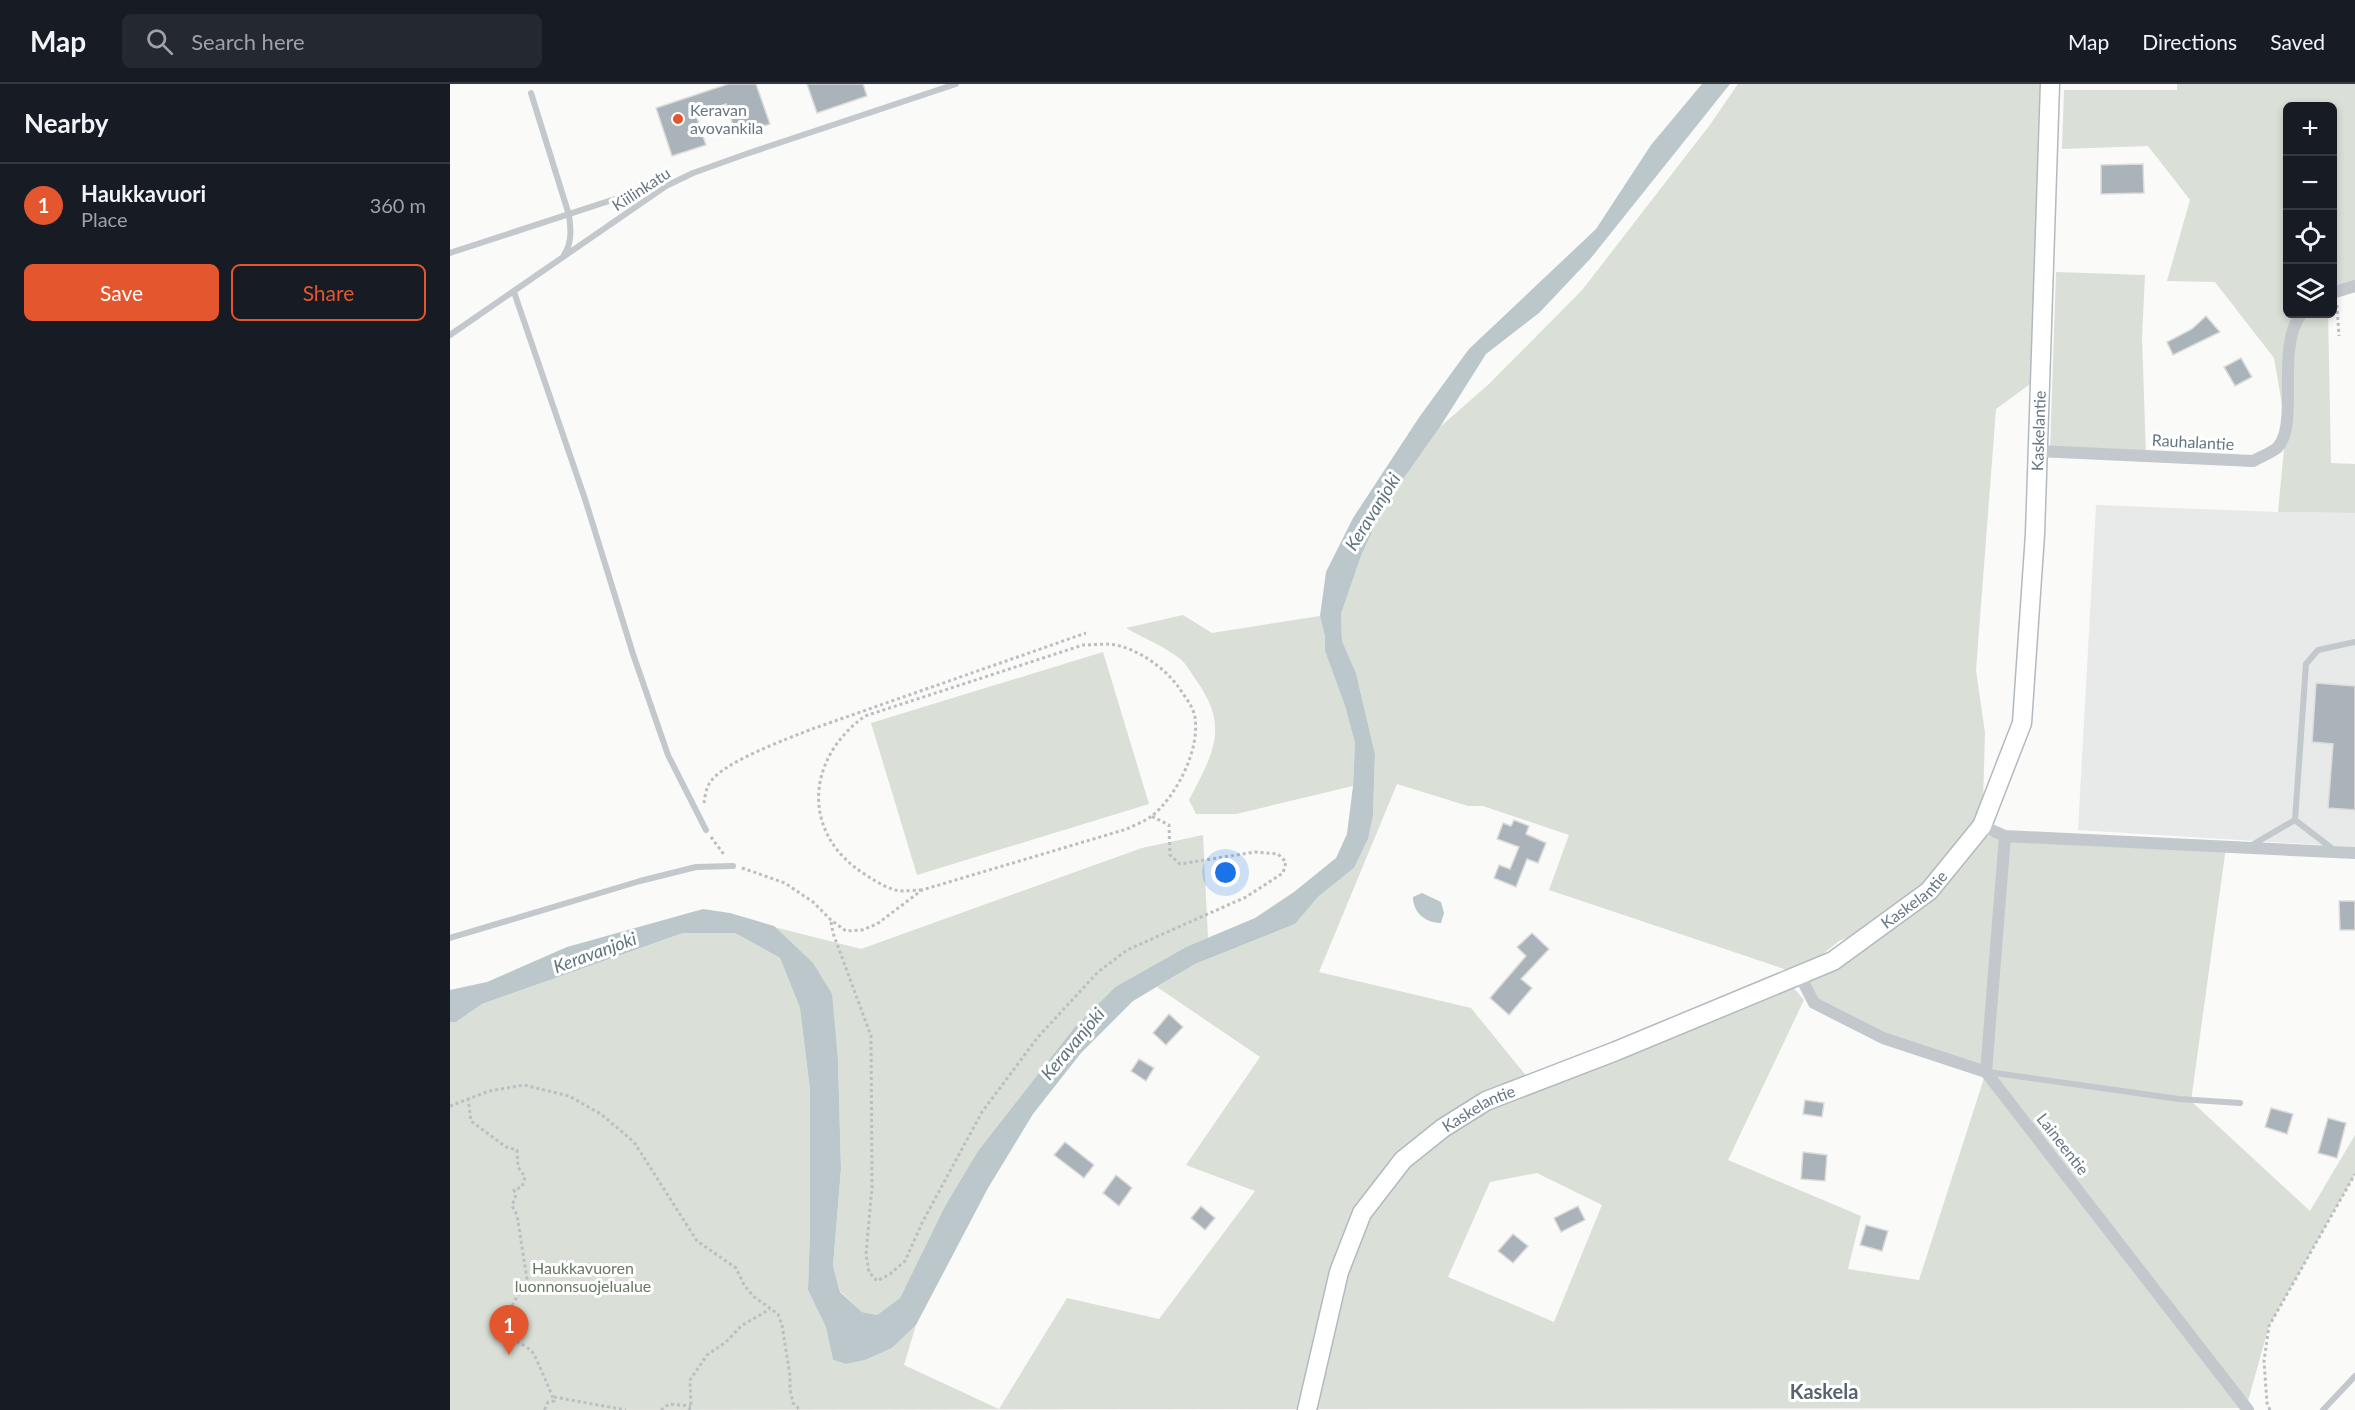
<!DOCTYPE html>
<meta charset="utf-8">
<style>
:root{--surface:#171b24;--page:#242831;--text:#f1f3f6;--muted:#9ea1a6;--line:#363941;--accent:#e4572e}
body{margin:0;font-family:Lato,sans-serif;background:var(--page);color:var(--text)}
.controls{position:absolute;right:18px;top:18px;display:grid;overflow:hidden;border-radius:9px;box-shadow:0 3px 9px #0003}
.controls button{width:54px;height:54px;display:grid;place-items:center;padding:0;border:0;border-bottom:2px solid var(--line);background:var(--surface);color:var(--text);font:30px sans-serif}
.you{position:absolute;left:776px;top:789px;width:21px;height:21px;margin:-15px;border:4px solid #fff;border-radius:50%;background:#1a73e8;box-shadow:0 0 0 9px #1a73e833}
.badge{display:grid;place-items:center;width:39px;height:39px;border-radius:50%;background:var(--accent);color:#fff;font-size:20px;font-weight:700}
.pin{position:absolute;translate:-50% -50px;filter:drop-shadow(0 2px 3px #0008)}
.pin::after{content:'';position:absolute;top:32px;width:21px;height:18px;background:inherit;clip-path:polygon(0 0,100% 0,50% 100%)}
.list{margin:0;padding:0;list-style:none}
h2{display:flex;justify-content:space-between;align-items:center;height:78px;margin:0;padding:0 24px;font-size:26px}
h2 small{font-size:20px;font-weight:400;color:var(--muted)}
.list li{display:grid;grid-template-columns:39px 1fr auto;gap:18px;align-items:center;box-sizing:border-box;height:84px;padding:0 24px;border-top:2px solid var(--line)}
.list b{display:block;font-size:22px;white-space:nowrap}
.list p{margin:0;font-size:20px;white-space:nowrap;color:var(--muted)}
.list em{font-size:20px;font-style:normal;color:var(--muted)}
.actions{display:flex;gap:12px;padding:18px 24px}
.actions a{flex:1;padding:14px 0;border:2px solid var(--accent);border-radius:9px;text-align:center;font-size:21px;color:var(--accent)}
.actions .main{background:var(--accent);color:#fff}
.icon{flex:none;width:33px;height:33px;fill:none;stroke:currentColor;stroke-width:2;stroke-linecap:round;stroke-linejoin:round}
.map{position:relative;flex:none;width:1905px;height:1326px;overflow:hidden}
header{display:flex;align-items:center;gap:36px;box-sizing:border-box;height:84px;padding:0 30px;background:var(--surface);border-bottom:2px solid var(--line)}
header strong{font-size:28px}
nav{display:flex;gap:33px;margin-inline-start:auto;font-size:21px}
.search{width:420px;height:54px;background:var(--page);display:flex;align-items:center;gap:15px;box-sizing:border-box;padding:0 21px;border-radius:9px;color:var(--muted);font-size:22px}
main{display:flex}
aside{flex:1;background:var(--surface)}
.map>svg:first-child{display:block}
.built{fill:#e8e9e9}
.green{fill:#dadfd7;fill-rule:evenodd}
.water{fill:#bbc7cb}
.building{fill:#aab3b9;stroke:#dcdcda;stroke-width:1.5}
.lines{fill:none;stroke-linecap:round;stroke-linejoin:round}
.secondary-casing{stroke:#b3babf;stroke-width:21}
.path{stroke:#bbbfc2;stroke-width:3;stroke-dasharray:3 3;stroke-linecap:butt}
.lane{stroke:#c3c8cc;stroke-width:6}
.street{stroke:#c3c8cc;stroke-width:12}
.secondary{stroke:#fff;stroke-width:18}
.poi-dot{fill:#e4572e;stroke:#fff;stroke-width:2}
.labels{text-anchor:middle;stroke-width:6;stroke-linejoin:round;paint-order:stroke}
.poi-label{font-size:16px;fill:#657683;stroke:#fff;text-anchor:start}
.street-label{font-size:16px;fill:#657683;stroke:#fff}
.park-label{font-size:16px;fill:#687a64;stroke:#fff}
.water-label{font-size:18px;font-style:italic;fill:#60757c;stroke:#fff}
.quarter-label{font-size:20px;font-weight:bold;fill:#57646e;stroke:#fff}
</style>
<header>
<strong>Map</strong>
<div class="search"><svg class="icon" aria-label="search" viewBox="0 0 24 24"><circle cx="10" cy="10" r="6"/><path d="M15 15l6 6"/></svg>Search here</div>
<nav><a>Map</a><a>Directions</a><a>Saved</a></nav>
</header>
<main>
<aside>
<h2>Nearby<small></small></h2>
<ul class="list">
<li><span class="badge">1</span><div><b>Haukkavuori</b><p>Place</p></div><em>360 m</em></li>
</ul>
<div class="actions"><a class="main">Save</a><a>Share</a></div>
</aside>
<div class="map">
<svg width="1905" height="1326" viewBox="0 0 1905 1326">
<rect width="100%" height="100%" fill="#fafaf8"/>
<path class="built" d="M1646,421l182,7 77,1v334l-277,-17z"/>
<path class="green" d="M1288,0h313l-11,293 -44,32 -20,261 9,63 -3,103 244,11 -35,254 119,110 45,-76v39l-86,152 -23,82 -1796,2v-388h6l26,-18 201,-71h52l45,25 20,50 10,82v141l-2,59 18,36 7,34 13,4 19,-4 27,-12 24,-23 -12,40 95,44 68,-111 92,21 96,-128 -69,-26 74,-108 -103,-70 38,-23 100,-40 24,-28 35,-28 14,-29 5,-23 2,-62 -19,-81 -14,-32 -1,-27 20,-58 23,-50 56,-79 49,-43 94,-95 126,-163zM947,700l71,22h15l86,29 -20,55 250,84 15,29 69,35 103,34 -67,208 -71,-11 13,-53 -133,-56 76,-160 -17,-20 -255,103 -61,-75 -152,-36zM1430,841l-79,47 38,-31zM1087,1089l65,32 -48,117 -106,-45 42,-95z
M1727,0h178v202l-22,7 -1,-187h-44v208h40l3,149 24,1v49l-77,-1 8,-84 -12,-70 -59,-76 -48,-1 23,-81 -42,-54 -86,3 2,-59h113z
M1606,188l89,3 -3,62 4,119 -96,-5z
M733,531l29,18 108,-17 5,21v14l20,55 10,37 -2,43 -117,28h-40l-7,-14c24,-46 41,-73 7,-120 -5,-7 -10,-17 -17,-22 -15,-12 -36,-20 -53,-30z
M653,568l46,152 -232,71 -46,-152z
M753,751l5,103 -22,9 -71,40 -41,41 -96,123 -33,55 -45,92 -23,17 -15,-3 -22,-21 -7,-25 8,-97 -3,-108 -64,-134 87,22 281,-101z"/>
<path class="water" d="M1252,0h28l-139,174 -52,55 -53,41 -46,73 -56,79 -23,50 -20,58 1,27 14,32 19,81 -2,62 -5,23 -14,29 -35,28 -24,28 -100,40 -62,37 -52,52 -48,61 -45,74 -72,137 -24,23 -27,12 -19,4 -13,-4 -7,-33 -18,-37 2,-59v-141l-10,-82 -20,-50 -45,-25h-52l-201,71 -26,18h-6v-32l37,-8 80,-35 136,-38 27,4 44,13 39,37 19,31 6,67 3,108 -8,97 7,26 22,20 15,3 23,-17 45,-92 33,-55 96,-123 41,-41 71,-40 69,-29 39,-26 42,-34 11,-24 6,-48 2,-43 -10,-37 -20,-55v-14l-5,-21 6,-44 27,-54 67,-102 49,-67 127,-120 55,-84z
M972,809l19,9 3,11 -3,10c-15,0 -28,-10 -28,-26z"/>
<path class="building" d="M278,0h28l14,40 -34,11 -10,-31 -30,11 10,30 -34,11 -16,-48z
M357,0h56l4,12 -50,17z
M1693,80l1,29 -43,1v-29z
M1756,232l14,16 -47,23 -6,-13 25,-13z
M1791,274l11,19 -17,9 -11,-19z
M1866,599l39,3v124l-27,-2 5,-64 -21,-2z
M1064,736l15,6 -3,8 20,9 -8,20 -11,-4 -11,28 -22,-9 5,-13 11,4 9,-22 -22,-8 6,-16 8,3z
M1889,817h16v29h-15z
M1082,849l17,16 -28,30 11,9 -23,27 -19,-17 36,-42 -9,-9z
M719,930l14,13 -17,18 -13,-12z
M689,975l15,9 -8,13 -15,-10z
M1355,1016l19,3 -2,14 -19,-3z
M1821,1024l22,6 -6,20 -22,-7z
M1878,1034l18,5 -9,35 -19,-5z
M615,1058l29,23 -10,13 -30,-23z
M1353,1068l24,3 -2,26 -24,-2z
M666,1091l16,13 -13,18 -16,-13z
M751,1122l14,12 -10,12 -14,-12z
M1128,1122l7,14 -24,12 -7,-14z
M1416,1141l22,6 -6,20 -22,-6z
M1063,1150l15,12 -15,17 -15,-12z"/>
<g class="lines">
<g class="secondary-casing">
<g id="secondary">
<path id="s1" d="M857,1326l32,-138 23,-59 41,-53 40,-32 43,-27 130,-50 217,-90 96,-70 53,-65 40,-103 13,-189 15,-450"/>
</g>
</g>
<path class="path" d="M1887,221l2,31
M254,719c1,-6 2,-14 5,-19 11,-21 78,-45 103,-55l274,-96
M261,753l14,19
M292,784l43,15 28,19 18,18 15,11 16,-1 15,-6 45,-34 205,-61c8,-4 18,-8 25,-13 25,-21 48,-66 43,-99 -2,-11 -12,-23 -18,-32 -14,-18 -38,-35 -61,-40 -10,-2 -22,0 -33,0l-218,71c-60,43 -64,119 1,159 9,6 19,12 29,15 8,2 19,0 27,0
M381,838l2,11 38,103 1,151 -6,67 3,18 8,9 13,-7 15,-13 18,-40 59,-109 56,-75 60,-65 29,-22 119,-53 37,-24 3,-11 -8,-8 -23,-2 -75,12 -10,-9 -1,-30 -18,-9
M18,1014l3,23 35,26 11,3 1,17 7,10 -3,10 -8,3 2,5 -4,11 5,9 10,64 -23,41 -1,11c8,11 21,11 30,22 3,4 20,44 21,48l-6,1 -3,7 2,1
M0,1022l39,-15 35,-6 45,11 32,18 33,28 63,99 39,27 8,17 9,11 25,18 4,11 8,51v14l3,13 7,7
M104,1313l72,13
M211,1326l8,-6 22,2
M239,1326l2,-4 -1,-26 17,-25 19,-13 15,-16 29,-17
M1820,1326l-3,-7 -3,-42 5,-35 86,-152"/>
<path class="lane" d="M81,9l38,122c2,14 3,28 -5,40
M0,169l217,-71
M64,208l71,207 48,155 35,101 38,75
M0,251l216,-149 27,-13 53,-19 210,-70
M1845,736l39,30
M1802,761l43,-25 11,-156 12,-14 37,-8
M0,854l190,-57 56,-14 37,-1
M1538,988l191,27 61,4
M1873,1326l32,-34"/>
<path class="street" d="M1882,209l23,-7
M1588,367l215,10c7,-4 18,-8 24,-13 23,-23 -2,-99 24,-134
M1532,742l23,10 350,17
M1349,890l15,29 69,35 103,34 262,338
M1536,988l19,-236"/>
<use href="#secondary" class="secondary"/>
</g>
<circle class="poi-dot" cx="228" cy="35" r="6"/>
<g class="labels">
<g class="poi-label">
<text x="240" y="32">Keravan<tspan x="240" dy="18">avovankila</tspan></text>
</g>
<g class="street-label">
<text transform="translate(191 105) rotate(-33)" y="6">Kiilinkatu</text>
<text dy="6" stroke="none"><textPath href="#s1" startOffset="1354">Kaskelantie</textPath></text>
<text transform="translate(1743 358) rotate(3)" y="6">Rauhalantie</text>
<text dy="6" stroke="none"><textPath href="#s1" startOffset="850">Kaskelantie</textPath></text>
<text dy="6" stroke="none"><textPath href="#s1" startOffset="364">Kaskelantie</textPath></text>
<text transform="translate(1613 1060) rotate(52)" y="6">Laineentie</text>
</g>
<g class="park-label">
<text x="133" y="1190">Haukkavuoren<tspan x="133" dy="18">luonnonsuojelualue</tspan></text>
</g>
<g class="water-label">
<text transform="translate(923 428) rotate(-58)" y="6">Keravanjoki</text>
<text transform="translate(145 869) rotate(-20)" y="6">Keravanjoki</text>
<text transform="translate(623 960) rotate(-50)" y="6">Keravanjoki</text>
</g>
<g class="quarter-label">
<text x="1374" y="1315">Kaskela</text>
</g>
</g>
</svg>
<div class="controls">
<button>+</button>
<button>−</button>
<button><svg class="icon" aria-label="locate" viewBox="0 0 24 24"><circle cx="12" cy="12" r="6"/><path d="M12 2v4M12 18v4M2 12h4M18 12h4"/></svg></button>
<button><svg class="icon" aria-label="layers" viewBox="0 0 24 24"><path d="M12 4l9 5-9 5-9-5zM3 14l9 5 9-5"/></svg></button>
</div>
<div class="you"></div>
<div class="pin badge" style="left:59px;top:1271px">1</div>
</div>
</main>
